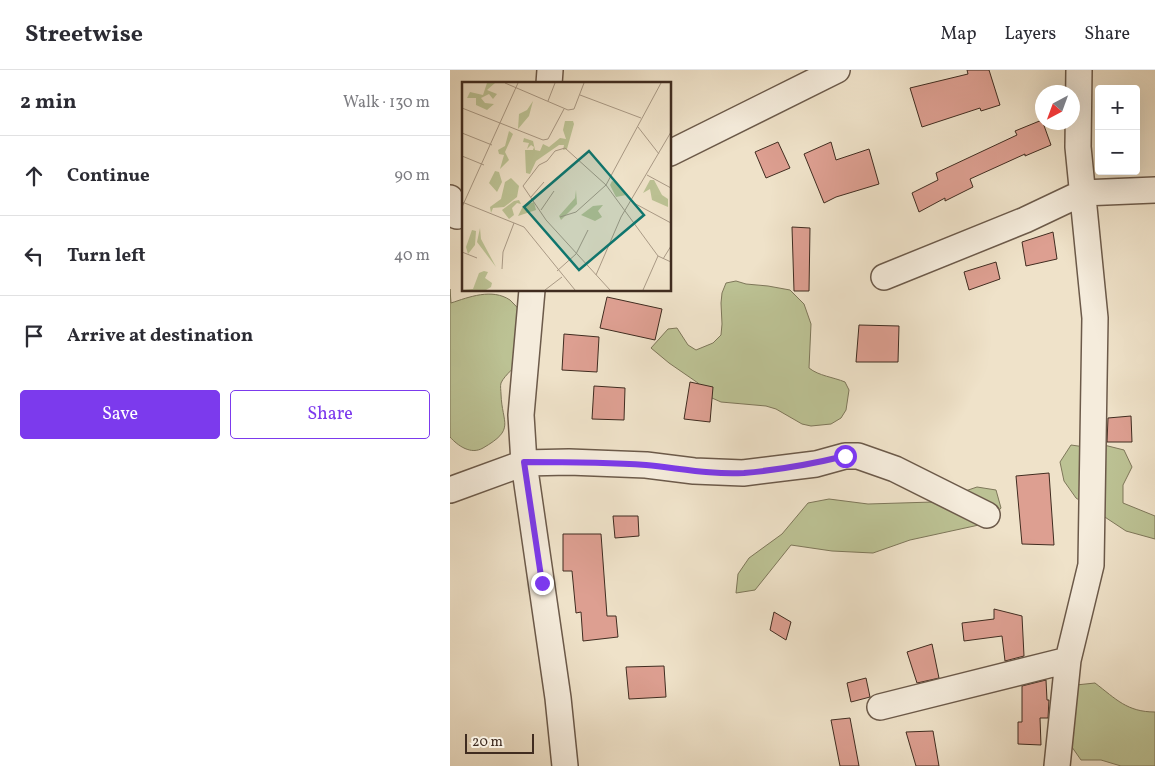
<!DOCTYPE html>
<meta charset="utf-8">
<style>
:root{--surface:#fff;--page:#f2f2f3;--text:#2b2b33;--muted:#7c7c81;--line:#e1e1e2;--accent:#7c3aed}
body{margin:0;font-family:Vollkorn,serif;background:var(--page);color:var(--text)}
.controls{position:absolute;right:15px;top:15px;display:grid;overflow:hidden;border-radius:5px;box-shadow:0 5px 20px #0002}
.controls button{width:45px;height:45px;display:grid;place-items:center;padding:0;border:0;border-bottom:1px solid var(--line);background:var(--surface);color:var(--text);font:25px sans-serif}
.compass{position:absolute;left:585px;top:15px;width:45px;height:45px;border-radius:50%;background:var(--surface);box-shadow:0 5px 20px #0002;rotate:221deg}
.scale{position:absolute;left:15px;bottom:12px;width:69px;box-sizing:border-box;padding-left:5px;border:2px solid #402c20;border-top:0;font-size:14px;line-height:18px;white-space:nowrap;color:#402c20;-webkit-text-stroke:4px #f5ecdc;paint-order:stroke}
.stop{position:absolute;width:15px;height:15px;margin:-11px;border:4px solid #7c3aed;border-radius:50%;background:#fff}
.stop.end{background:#7c3aed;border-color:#fff;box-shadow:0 1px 5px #0008}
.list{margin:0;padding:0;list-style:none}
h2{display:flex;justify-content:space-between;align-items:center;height:65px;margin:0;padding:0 20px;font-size:21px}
h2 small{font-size:16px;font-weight:400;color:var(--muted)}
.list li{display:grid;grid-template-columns:32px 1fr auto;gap:15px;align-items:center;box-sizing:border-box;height:80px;padding:0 20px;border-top:1px solid var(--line)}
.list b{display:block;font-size:19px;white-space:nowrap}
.list em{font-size:16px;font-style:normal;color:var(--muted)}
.actions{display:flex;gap:10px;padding:15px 20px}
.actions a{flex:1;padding:11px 0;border:1px solid var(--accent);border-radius:5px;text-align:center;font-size:18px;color:var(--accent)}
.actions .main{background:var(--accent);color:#fff}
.icon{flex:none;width:28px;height:28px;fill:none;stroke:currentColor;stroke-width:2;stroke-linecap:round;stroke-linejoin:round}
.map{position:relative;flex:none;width:705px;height:696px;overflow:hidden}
header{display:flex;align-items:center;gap:30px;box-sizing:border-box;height:70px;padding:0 25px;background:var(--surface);border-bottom:1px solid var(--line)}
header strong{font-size:24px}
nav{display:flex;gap:28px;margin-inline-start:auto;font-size:18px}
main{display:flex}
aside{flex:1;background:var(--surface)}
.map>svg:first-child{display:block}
.green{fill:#bcc294;stroke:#7e775a}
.building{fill:#dd9f91;stroke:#402c20}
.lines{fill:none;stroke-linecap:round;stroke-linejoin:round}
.minor-casing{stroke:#6c5a4a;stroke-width:28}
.minor{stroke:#f5ecdc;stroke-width:25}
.route{stroke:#7c3aed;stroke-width:6}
.inset-road{fill:none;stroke:#a99985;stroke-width:1}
.view{fill:#0f766e;fill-opacity:0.15;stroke:#0f766e;stroke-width:2.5}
.inset-edge{fill:none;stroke:#402c20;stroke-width:2.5}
</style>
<header>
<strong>Streetwise</strong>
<nav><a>Map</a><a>Layers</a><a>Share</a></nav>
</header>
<main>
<aside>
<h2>2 min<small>Walk · 130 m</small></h2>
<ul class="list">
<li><svg class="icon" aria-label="ahead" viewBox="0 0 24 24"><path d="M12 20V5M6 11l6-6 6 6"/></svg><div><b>Continue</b></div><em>90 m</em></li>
<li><svg class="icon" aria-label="left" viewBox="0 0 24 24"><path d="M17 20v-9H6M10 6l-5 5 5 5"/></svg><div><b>Turn left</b></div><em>40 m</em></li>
<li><svg class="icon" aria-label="arrive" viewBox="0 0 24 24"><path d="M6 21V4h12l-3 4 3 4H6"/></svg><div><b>Arrive at destination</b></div></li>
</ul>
<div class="actions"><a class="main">Save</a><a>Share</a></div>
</aside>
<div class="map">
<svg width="705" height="696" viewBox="0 0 705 696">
<rect width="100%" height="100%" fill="#efe2c9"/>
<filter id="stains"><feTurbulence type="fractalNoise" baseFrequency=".004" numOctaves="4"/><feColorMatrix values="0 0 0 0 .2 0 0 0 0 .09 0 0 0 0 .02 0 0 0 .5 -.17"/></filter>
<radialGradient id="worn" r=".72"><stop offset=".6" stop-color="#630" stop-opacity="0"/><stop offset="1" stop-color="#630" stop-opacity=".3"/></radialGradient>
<path class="green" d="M286,211l10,3 22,2 22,4 14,14 7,20 -2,44c10,8 24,9 36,14l4,8 -3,20 -5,8 -10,6 -20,2 -9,-2 -26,-15 -10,-3 -45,-4 -9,-4 -14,-15 -29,-20 -18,-15 17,-19 9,-1 11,17 8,5 17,-7 8,-8 1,-11 -1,-21 1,-10 4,-10z
M0,219l1,14c18,-6 41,-15 59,-3 4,4 8,8 11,12 0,12 1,35 -1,46 -3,9 -15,16 -19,25 -1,3 0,8 0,11 1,30 15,35 -18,54 -12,7 -25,-2 -33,-11z
M621,375l14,2 19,-2 20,5 8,17 -9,18v18l32,13v23l-29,-8 -50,-33 -12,-17 -4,-19z
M527,417l19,3 5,18 -13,15 -78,17 -37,13 -41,-2 -41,-6 -36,45 -19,3 2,-19 11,-16 33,-24 26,-31 21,-4 39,5 65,-2z
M645,613c21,16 32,29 60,29v54h-34l-20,-6h-20l-14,-20 9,-55z"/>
<path class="building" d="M517,0h22l11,35 -19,6 -1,-3 -58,19 -12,-39 58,-14z
M592,50l9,25 -26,11v-2l-55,25 3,8 -28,14v-3l-26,14 -7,-19 26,-13 -2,-7 81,-38 -2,-4z
M328,72l12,26 -24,10 -11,-26z
M381,72l5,18 33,-11 10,35 -43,13 -12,6 -20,-49z
M342,157l18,1 -1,63h-15z
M603,162l4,27 -31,7 -4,-24z
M546,192l4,17 -31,11 -5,-18z
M157,227l55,12 -7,31 -55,-12z
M409,255l40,1 -1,36h-42z
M114,264l35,3 -2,35 -35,-2z
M240,312l23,5 -3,35 -26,-3z
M144,316l31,2 -1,32 -32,-1z
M681,346l1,26h-25l1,-24z
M599,403l5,72 -32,-1 -6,-68z
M163,446h25l1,20 -24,2z
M113,464h38l6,82h9l2,21 -35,4 -2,-29 -5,1 -4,-42h-9z
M544,539l28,7 2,40 -19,5 -3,-25 -38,5 -2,-18 32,-4z
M324,542l17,10 -5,18 -16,-10z
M482,574l7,34 -22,5 -10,-31z
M214,596l2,31 -37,2 -3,-32z
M416,608l4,19 -19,5 -4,-19z
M596,610l1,20h2l-1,18h-8l1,27 -23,-1v-22h4v-36z
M400,648l9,48h-19l-9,-46z
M483,661l6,35h-23l-10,-34z"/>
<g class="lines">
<g class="minor-casing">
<path id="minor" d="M99,14l1,-14
M220,83l167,-83
M0,128l7,18
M434,207l141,-57 57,-27 73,-3
M0,420l74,-27 -3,-48 11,-125
M430,637l188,-47
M115,696l-7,-68 -34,-235 45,-1 77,3 48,6 49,2 73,-9 29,-8h13l37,13 92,46
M607,696l11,-106 23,-95 4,-247 -17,-171 1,-77"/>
</g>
<use href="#minor" class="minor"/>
</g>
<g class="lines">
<path class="route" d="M92,513l-18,-121c41,0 82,0 122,3 32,3 65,10 98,8 34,-3 68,-9 101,-17"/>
</g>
<g transform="translate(12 12)">
<rect width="209" height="209" fill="#efe2c9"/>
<path d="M25,1h8l-8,7 10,4 -4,5 -4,-5 -8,4 4,5 9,1 -7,6 -11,-5v-7h-9l3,-6 13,3zM71,19l-4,15 -11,13 1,-15 8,-4zM103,39h8l1,3 -7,25 -4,1 1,-5h-5l-23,16 -6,13 -4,-1 -1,-23h8l1,-3 -3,-2 -4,4 2,-6 -6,-1 1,-4 9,3 2,9 5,1 3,-7 6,3 11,-9 6,1 -3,-9zM47,49l4,3 -8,18 4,8 -9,9 4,-14 -5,-1 -1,-4 7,-4zM33,89l4,1 3,10 -5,10 -8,-9zM49,96l8,8 -2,11 -13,10 -11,1 -2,5 -1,-6 11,-8 4,-17zM188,98h4l8,15 6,4v8l-16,-7 -2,-11 -7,4zM150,99l4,1 10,13 -10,2 -6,-12zM114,108l1,14 -16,16 -2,-4 16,-18zM52,119l5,-1 2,4 -4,-1 -5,5 2,7 -5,4 -7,-9zM72,120l2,8 -18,6 5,-10zM141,123l-5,6 4,6 -7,4 -14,-6 12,-9zM18,146l1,11 15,28 -19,-25zM10,148l4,1 -1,14 -7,9 -2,-7zM22,189l4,1 -3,6 7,5 -1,4 -5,3h-24l11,-1 6,-16z" fill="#bcc294"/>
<path class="inset-road" d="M43,1l63,27 6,-1 10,-26M199,1l-55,102 52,71 13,6M118,13l61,23M86,19l7,-18M0,26l81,32 5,-1 16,-30M176,45l21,27M0,51l30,12M0,74l22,9M185,93l24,13M69,115l13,-15M0,120l62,25 51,63M170,120l39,21M0,125l56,-124M79,128l13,-19M98,135l16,-5 30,-27 -41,-37 -10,3 -8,10 -8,4 -16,21 23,34 64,70M0,170l15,6M201,177l8,-13M40,187l1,-17 11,-29M95,189l19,-17 12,-24M134,193l25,-58 50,-85M83,208l17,-13M181,208l15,-34"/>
<path class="view" d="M127,69l55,64 -65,55 -55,-63z"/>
<rect width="209" height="209" class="inset-edge"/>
</g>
<rect width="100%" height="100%" filter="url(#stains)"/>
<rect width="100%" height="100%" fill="url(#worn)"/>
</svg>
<div class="controls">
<button>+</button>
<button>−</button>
</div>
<svg class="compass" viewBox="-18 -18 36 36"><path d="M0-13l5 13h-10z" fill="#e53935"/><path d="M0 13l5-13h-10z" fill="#7c7c81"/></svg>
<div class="scale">20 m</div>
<div class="stop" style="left:395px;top:386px"></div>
<div class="stop end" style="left:92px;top:513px"></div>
</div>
</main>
